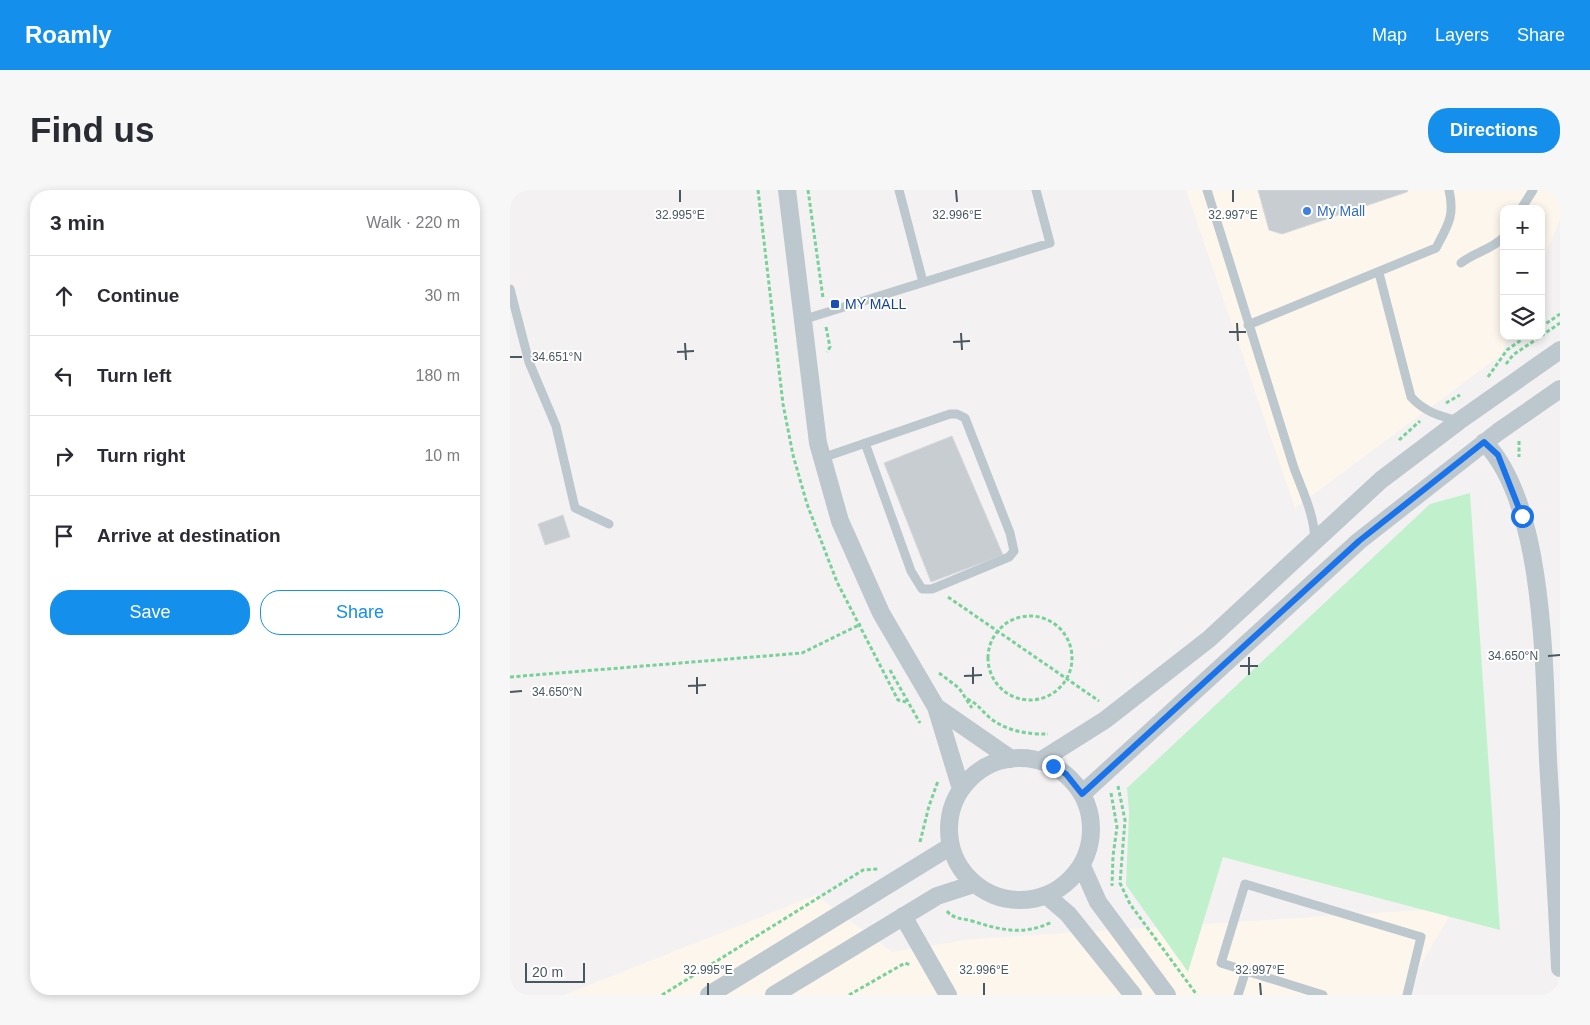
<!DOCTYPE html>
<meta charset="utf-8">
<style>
:root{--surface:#fff;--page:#f7f7f7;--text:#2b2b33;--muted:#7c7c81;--line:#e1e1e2;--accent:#148feb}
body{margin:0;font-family:Arial,sans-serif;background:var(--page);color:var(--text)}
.controls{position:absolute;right:15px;top:15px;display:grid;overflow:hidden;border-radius:10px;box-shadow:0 2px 8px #0003}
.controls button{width:45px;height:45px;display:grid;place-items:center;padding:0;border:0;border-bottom:1px solid var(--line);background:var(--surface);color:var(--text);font:25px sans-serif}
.scale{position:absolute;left:15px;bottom:12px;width:60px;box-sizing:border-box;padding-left:5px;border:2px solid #485860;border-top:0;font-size:14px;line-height:18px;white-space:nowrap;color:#485860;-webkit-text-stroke:4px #fff;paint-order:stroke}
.stop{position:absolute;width:15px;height:15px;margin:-11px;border:4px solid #1a73e8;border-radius:50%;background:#fff}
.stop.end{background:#1a73e8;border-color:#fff;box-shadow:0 1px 5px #0008}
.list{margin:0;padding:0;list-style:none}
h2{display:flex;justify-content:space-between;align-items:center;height:65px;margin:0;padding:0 20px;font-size:21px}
h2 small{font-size:16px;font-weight:400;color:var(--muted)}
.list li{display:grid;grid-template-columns:32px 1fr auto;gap:15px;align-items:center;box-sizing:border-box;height:80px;padding:0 20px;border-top:1px solid var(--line)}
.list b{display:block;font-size:19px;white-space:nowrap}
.list em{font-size:16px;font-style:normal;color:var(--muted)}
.actions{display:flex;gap:10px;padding:15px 20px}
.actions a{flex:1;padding:11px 0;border:1px solid var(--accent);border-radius:20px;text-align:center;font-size:18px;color:var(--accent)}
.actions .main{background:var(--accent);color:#fff}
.icon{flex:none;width:28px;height:28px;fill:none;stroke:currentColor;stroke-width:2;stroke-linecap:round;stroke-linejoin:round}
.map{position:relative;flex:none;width:1050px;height:805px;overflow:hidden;border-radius:20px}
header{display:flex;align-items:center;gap:30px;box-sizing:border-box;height:70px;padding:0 25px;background:var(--accent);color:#fff}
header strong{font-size:24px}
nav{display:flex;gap:28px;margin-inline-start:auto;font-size:18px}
.intro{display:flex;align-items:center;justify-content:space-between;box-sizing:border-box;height:120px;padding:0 30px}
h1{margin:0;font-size:35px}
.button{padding:12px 22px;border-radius:20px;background:var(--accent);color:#fff;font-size:18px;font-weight:700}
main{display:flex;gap:30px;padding:0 30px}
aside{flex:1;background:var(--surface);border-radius:20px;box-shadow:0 2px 8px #0003}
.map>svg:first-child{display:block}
.commercial{fill:#fdf6ec}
.green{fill:#c0f1cc}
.building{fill:#c8cdd1;stroke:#d5d9dd}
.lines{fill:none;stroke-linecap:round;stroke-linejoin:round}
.path{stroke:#77d198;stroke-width:3;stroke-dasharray:4 2.5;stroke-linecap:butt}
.lane{stroke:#bcc8ce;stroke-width:9}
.street{stroke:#bcc8ce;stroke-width:18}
.route{stroke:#1a73e8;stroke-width:6}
.ticks{fill:none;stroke:#485860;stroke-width:2}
.shop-dot{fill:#3f7fe0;stroke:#fff;stroke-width:2}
.transit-dot{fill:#1a4fb4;stroke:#fff;stroke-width:2}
.labels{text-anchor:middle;stroke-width:4;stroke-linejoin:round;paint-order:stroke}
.shop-label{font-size:14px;fill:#366cbe;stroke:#fff;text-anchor:start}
.transit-label{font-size:14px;fill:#164399;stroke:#fff;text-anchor:start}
.ticks-label{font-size:12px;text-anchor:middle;fill:#485860;stroke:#fff;stroke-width:4;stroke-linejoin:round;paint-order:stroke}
</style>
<header>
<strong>Roamly</strong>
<nav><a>Map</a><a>Layers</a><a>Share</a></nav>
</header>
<div class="intro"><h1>Find us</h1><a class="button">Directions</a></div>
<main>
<aside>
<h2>3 min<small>Walk · 220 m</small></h2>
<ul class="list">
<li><svg class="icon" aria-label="ahead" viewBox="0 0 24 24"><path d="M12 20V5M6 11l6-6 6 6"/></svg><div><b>Continue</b></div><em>30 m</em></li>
<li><svg class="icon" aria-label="left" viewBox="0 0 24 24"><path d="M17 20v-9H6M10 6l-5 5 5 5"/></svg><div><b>Turn left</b></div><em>180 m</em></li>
<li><svg class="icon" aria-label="right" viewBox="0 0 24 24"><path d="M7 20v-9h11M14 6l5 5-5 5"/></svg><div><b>Turn right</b></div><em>10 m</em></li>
<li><svg class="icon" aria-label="arrive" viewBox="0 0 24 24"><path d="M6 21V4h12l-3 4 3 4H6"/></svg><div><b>Arrive at destination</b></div></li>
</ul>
<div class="actions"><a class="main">Save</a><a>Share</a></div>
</aside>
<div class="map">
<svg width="1050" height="805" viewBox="0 0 1050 805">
<rect width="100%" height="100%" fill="#f4f1f2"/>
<path class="commercial" d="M676,0h374v30l-19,43v-54h-37v127h5l-8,19 -206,153z
M306,705l76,57 80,-13 482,-31 -51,87h-839z"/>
<path class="green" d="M960,303l30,437 -277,-73 -35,115 -62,-87 3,-73 -2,-24 303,-284z"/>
<path class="building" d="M748,0h150l-1,2 -125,42 -13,-4z
M442,246l51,119 -72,27 -47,-119z
M53,325l7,22 -25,8 -7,-21z"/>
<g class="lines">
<path class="path" d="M248,0l25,214 10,51 14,49 30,78 61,118 8,2
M298,0l15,108
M316,137l4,20 -3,5
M1031,137l19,-13
M1031,146l19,-13
M996,174l7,-9 28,-19
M978,187l19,-27 20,-14
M936,213l14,-8
M889,250l21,-19
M1009,251v16
M438,407l151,104
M478 468a42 42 0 1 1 84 0a42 42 0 1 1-84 0Z
M380,480l30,53
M429,483l20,15 13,20
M0,487l292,-24 59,-29
M457,509c10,4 13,10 21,17 14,14 41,19 60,18
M608,596l7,34 -5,63 10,21 67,91
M601,603l6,34 -4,29 -1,30
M410,652l9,-36 9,-25
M437,721c6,8 15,7 25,10 29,9 51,15 80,1
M152,805l201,-125 15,-1
M339,805l56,-32 5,2"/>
<path class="lane" d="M389,0l24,92
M697,0l87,278c9,24 20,46 21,72
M1011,19l12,-19
M951,73c14,-11 30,-13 43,-26
M869,83l32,124c14,15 28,19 48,24
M0,99l19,73 27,64 19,82 34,16
M292,130l248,-77 -14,-53
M738,135l188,-77c12,-23 19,-32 13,-58
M312,268l128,-44h7l8,4 45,115 4,18 -5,6 -77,32h-10l-11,-18 -46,-128
M728,805l8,-25
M813,805l-102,-32 24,-79 176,53 -14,58"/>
<path class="street" d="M277,0l31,253 22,78 41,92 55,94 25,82
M974,252c62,62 60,233 64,318 4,69 9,138 12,208
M426,517l75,52
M439 639a71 71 0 1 1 142 0a71 71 0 1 1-142 0Z
M530,571l65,-41 104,-81 172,-159 78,-59 101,-71
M572,604l277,-253 139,-109 62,-43
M572,676l16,36 69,93
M537,706l21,18 65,81
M393,726l45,79
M199,805l242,-149
M264,805l163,-99 37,-12"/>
</g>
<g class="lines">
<path class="route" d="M543,576l13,8 16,20 277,-253 125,-99 14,13 24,61"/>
</g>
<path class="ticks" d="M170,0v12M446,0l1,12M723,0v12M727,133l1,18M719,142h17M451,143l1,17M443,152l17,-1M175,153l1,17M167,162l17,-1M0,167h12M1038,466l12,-1M739,467v18M730,476h18M463,477v17M454,486l18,-1M187,487v17M178,496l18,-1M0,502l12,-1M198,793v12M474,793v12M750,793l1,12"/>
<circle class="shop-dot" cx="797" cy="21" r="5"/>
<rect class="transit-dot" x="320" y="109" width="10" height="10" rx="2.5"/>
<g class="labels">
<g class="shop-label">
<text x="807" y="26">My Mall</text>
</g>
<g class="transit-label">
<text x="335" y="119">MY MALL</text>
</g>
</g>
<g class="ticks-label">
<text x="170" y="29">32.995°E</text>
<text x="447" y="29">32.996°E</text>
<text x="723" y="29">32.997°E</text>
<text x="47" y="171">34.651°N</text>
<text x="1003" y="470">34.650°N</text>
<text x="47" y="506">34.650°N</text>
<text x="198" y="784">32.995°E</text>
<text x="474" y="784">32.996°E</text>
<text x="750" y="784">32.997°E</text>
</g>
</svg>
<div class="controls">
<button>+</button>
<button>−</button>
<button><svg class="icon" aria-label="layers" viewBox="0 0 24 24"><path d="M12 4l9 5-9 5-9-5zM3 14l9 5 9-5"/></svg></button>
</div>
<div class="scale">20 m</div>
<div class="stop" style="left:1012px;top:326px"></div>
<div class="stop end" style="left:543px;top:576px"></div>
</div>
</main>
